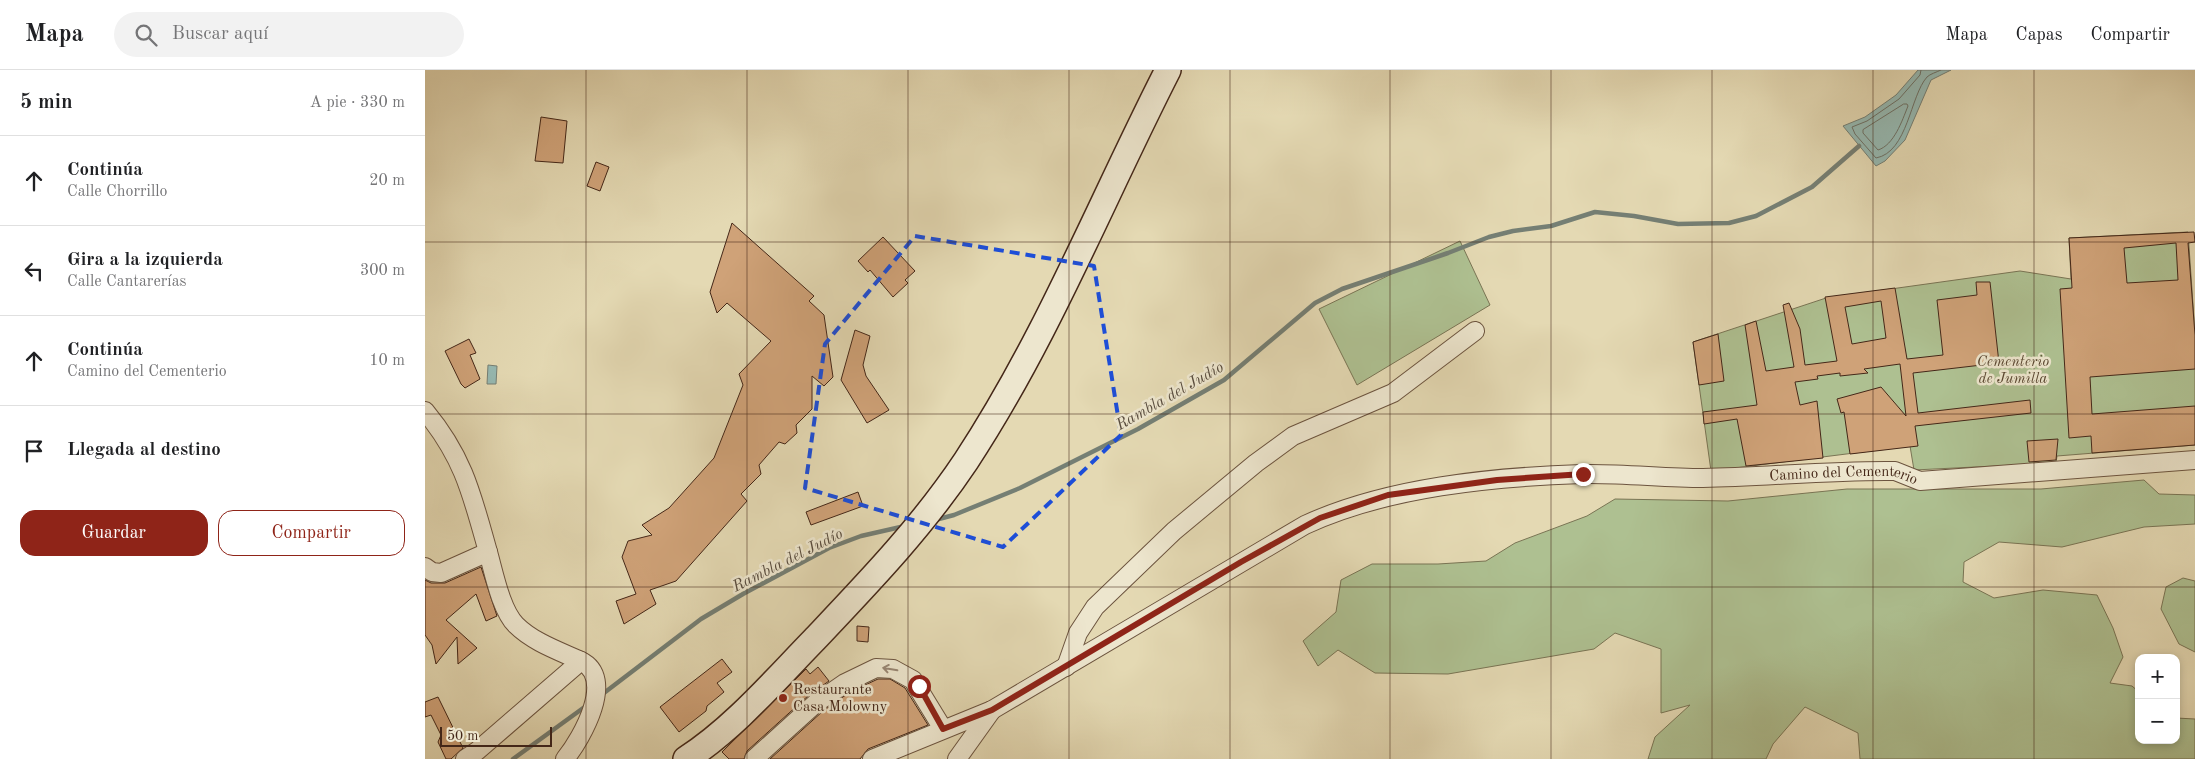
<!DOCTYPE html>
<html lang="es">
<meta charset="utf-8">
<style>
:root{--surface:#fff;--page:#f2f2f2;--text:#202124;--muted:#757577;--line:#e0e0e0;--accent:#8f2418}
body{margin:0;font-family:"Old Standard TT",serif;background:var(--page);color:var(--text)}
.controls{position:absolute;right:15px;bottom:15px;display:grid;overflow:hidden;border-radius:10px;box-shadow:0 2px 8px #0003}
.controls button{width:45px;height:45px;display:grid;place-items:center;padding:0;border:0;border-bottom:1px solid var(--line);background:var(--surface);color:var(--text);font:25px sans-serif}
.scale{position:absolute;left:15px;bottom:12px;width:112px;box-sizing:border-box;padding-left:5px;border:2px solid #442718;border-top:0;font-size:14px;line-height:18px;white-space:nowrap;color:#442718;-webkit-text-stroke:4px #ede6ce;paint-order:stroke}
.stop{position:absolute;width:15px;height:15px;margin:-11px;border:4px solid #8f2418;border-radius:50%;background:#fff}
.stop.end{background:#8f2418;border-color:#fff;box-shadow:0 1px 5px #0008}
.list{margin:0;padding:0;list-style:none}
h2{display:flex;justify-content:space-between;align-items:center;height:65px;margin:0;padding:0 20px;font-size:21px}
h2 small{font-size:16px;font-weight:400;color:var(--muted)}
.list li{display:grid;grid-template-columns:32px 1fr auto;gap:15px;align-items:center;box-sizing:border-box;height:90px;padding:0 20px;border-top:1px solid var(--line)}
.list b{display:block;font-size:19px;white-space:nowrap}
.list p{margin:0;font-size:16px;white-space:nowrap;color:var(--muted)}
.list em{font-size:16px;font-style:normal;color:var(--muted)}
.actions{display:flex;gap:10px;padding:15px 20px}
.actions a{flex:1;padding:11px 0;border:1px solid var(--accent);border-radius:15px;text-align:center;font-size:18px;color:var(--accent)}
.actions .main{background:var(--accent);color:#fff}
.icon{flex:none;width:28px;height:28px;fill:none;stroke:currentColor;stroke-width:2;stroke-linecap:round;stroke-linejoin:round}
.map{position:relative;flex:none;width:1770px;height:689px;overflow:hidden}
header{display:flex;align-items:center;gap:30px;box-sizing:border-box;height:70px;padding:0 25px;background:var(--surface);border-bottom:1px solid var(--line)}
header strong{font-size:24px}
nav{display:flex;gap:28px;margin-inline-start:auto;font-size:18px}
.search{width:350px;height:45px;background:var(--page);display:flex;align-items:center;gap:12px;box-sizing:border-box;padding:0 18px;border-radius:28px;color:var(--muted);font-size:19px}
main{display:flex}
aside{flex:1;background:var(--surface)}
.map>svg:first-child{display:block}
.green{fill:#aec091;stroke:#797454}
.water{fill:#96b9b2;stroke:#757f74}
.lines{fill:none;stroke-linecap:round;stroke-linejoin:round}
.shore{stroke:#6d7065;stroke-width:1}
.stream{stroke:#757f74;stroke-width:4.5}
.building{fill:#cfa278;stroke:#442718;fill-rule:evenodd}
.minor-casing{stroke:#6c543f;stroke-width:20}
.secondary-casing{stroke:#442718;stroke-width:28}
.minor{stroke:#ede6ce;stroke-width:18}
.secondary{stroke:#ede6ce;stroke-width:25}
.oneway{stroke:#988673}
.route{stroke:#8f2418;stroke-width:6}
.marked{fill:none;stroke:#1d4ed8;stroke-width:4;stroke-dasharray:10 6;stroke-linejoin:round}
.grid{fill:none;stroke:#442718;stroke-width:1;stroke-opacity:0.55}
.poi-dot{fill:#8f2418;stroke:#ede6ce;stroke-width:2}
.labels{text-anchor:middle;stroke-width:5;stroke-linejoin:round;paint-order:stroke}
.park-label{font-size:15px;font-style:italic;fill:#594630;stroke:#ede6ce}
.street-label{font-size:15px;fill:#442718;stroke:#ede6ce}
.poi-label{font-size:15px;fill:#442718;stroke:#ede6ce;text-anchor:start}
.water-label{font-size:16px;font-style:italic;fill:#584c3e;stroke:#ede6ce}
</style>
<header>
<strong>Mapa</strong>
<div class="search"><svg class="icon" aria-label="search" viewBox="0 0 24 24"><circle cx="10" cy="10" r="6"/><path d="M15 15l6 6"/></svg>Buscar aquí</div>
<nav><a>Mapa</a><a>Capas</a><a>Compartir</a></nav>
</header>
<main>
<aside>
<h2>5 min<small>A pie · 330 m</small></h2>
<ul class="list">
<li><svg class="icon" aria-label="ahead" viewBox="0 0 24 24"><path d="M12 20V5M6 11l6-6 6 6"/></svg><div><b>Continúa</b><p>Calle Chorrillo</p></div><em>20 m</em></li>
<li><svg class="icon" aria-label="left" viewBox="0 0 24 24"><path d="M17 20v-9H6M10 6l-5 5 5 5"/></svg><div><b>Gira a la izquierda</b><p>Calle Cantarerías</p></div><em>300 m</em></li>
<li><svg class="icon" aria-label="ahead" viewBox="0 0 24 24"><path d="M12 20V5M6 11l6-6 6 6"/></svg><div><b>Continúa</b><p>Camino del Cementerio</p></div><em>10 m</em></li>
<li><svg class="icon" aria-label="arrive" viewBox="0 0 24 24"><path d="M6 21V4h12l-3 4 3 4H6"/></svg><div><b>Llegada al destino</b></div></li>
</ul>
<div class="actions"><a class="main">Guardar</a><a>Compartir</a></div>
</aside>
<div class="map">
<svg width="1770" height="689" viewBox="0 0 1770 689">
<rect width="100%" height="100%" fill="#e4d9b3"/>
<filter id="stains"><feTurbulence type="fractalNoise" baseFrequency=".004" numOctaves="4"/><feColorMatrix values="0 0 0 0 .2 0 0 0 0 .09 0 0 0 0 .02 0 0 0 .5 -.17"/></filter>
<radialGradient id="worn" r=".72"><stop offset=".6" stop-color="#630" stop-opacity="0"/><stop offset="1" stop-color="#630" stop-opacity=".3"/></radialGradient>
<path class="green" d="M1763,162l7,102v111l-138,11 -1,7 -142,7 -4,-24 -199,25 -18,-129 133,-44 194,-27 51,8 -2,-41z
M1035,171l30,64 -133,80 -38,-76z
M1719,410l15,14 36,1v29l-51,3 -82,20 -63,-5 -35,20 -1,20 31,16 49,-8 54,5 16,33 10,29 -13,26 22,3 7,6v48h37v-22l19,1v40h-335l-2,-26 -53,-26 -32,37 -7,15h-118l7,-22 35,-32 -29,8v-64l-46,-16 -21,16 -146,25 -73,-1 -37,-23 -20,16 -15,-25 33,-29 5,-32 31,-16h66l48,-3 29,-18 72,-27 28,-17 113,2 119,-12h194z
M1758,508l12,3v71l-16,-8 -18,-35 5,-22z"/>
<path class="water" d="M1493,0h33l-20,10 -26,60 -20,21 -9,5 -33,-40 22,-9 31,-22z
M63,295l9,1 -1,18h-9z"/>
<g class="lines">
<path class="shore" d="M1496,0l-1,5 -21,24 -32,22 -15,6 3,7 21,24c32,-6 34,-62 51,-81 3,-3 10,-5 14,-7
M1479,34h3l1,2c-6,15 -14,39 -30,44l-15,-17v-3z"/>
<path class="stream" d="M510,450l19,-5 66,-27 118,-59 86,-49 91,-77 27,-14 106,-36 41,-16 24,-6 38,-5 44,-14 39,4 44,8 51,-1 27,-7 56,-29 47,-41
M175,626l101,-77 42,-25 86,-46 32,-12 44,-10
M88,689l73,-53"/>
</g>
<path class="building" d="M116,47l26,4 -4,42 -28,-2z
M171,92l13,5 -9,24 -13,-5z
M307,153l82,73 -5,5 15,14 9,62 -9,9 -12,-10v33l-16,16 1,8 -12,11 -6,-2 -20,23 2,9 -20,20 6,7 -71,80 -26,9 6,14 -32,20 -8,-23 20,-7 -14,-37 6,-16 24,-6 -10,-10 27,-17 45,-50 29,-73 -4,-11 32,-33 -44,-38 -10,10 -7,-21z
M1769,162l1,10 -7,1 7,92v34l-105,8 2,37 103,-8v39l-103,8 -1,-17 -22,2 -9,-149 12,-1 -3,-50zM1751,173l2,37 -51,3 -3,-35z
M458,167l32,34 -10,9 3,3 -15,14 -23,-27 -2,2 -10,-11z
M1551,212h14l9,81 -86,10 5,40 112,-13 1,13 -116,13 3,20 -68,8 -6,-42 -3,1 -4,-14 44,-12 25,29 -6,-52 -36,5 4,4 -28,3v-3l-23,3 1,3 -23,3 5,23 17,-4 6,57 -77,8 -9,-47 -33,5 -1,-12 54,-7 -12,-80 11,-4 10,50 28,-4 -11,-62 6,-2 11,26 5,36 32,-4 -12,-64 70,-9 12,71 36,-4 -6,-55 40,-5zM1456,231l5,37 -34,6 -7,-37z
M430,260l15,6 -7,29 3,11 23,34 -22,13 -26,-43z
M1293,264l6,47 -25,4 -6,-43z
M44,269l7,14 -6,2 10,24 -15,9 -4,-4 -16,-33z
M1633,369l-2,21 -27,2 -2,-21z
M433,422l5,14 -52,19 -5,-13z
M56,497l16,49 -11,5 -10,-27 -30,26 31,28 -19,16 -1,-27 -21,27 -4,-19 -7,-10v-55l6,3h14z
M432,556l12,1 -1,15 -11,-1z
M297,589l10,13 -15,11 7,9 -17,14 -1,5 -27,21 -19,-25z
M393,597l11,14 -20,14 -62,56 -3,8h-15l-7,-7 84,-83 4,5z
M453,609h12l15,9 23,37 -60,24 -8,10h-90l53,-48 27,-19z
M13,627l25,51 -12,11h-5l-8,-17 3,-7 -10,-20 -6,2v-15z"/>
<g class="lines">
<g class="minor-casing">
<g id="minor">
<path d="M0,341c39,47 47,84 63,141l-47,21 -9,-1 -7,-5"/>
<path d="M63,482c6,21 13,58 28,73 17,17 43,26 65,36"/>
<path d="M641,597l12,-34 17,-26 79,-76 82,-68 37,-27 100,-43 82,-62"/>
<path d="M40,689l12,-8 104,-90c35,17 1,77 -16,98"/>
<path d="M329,689l62,-56 29,-20 31,-15 17,1 20,11 30,49"/>
<path id="s1" d="M447,689l120,-49 313,-185c82,-38 188,-48 277,-51 40,-1 81,4 121,4 64,-1 128,-8 192,-7l25,10 275,-21"/>
<path d="M532,689l35,-49"/>
</g>
</g>
<g class="secondary-casing">
<path id="secondary" d="M261,689c47,-30 89,-79 128,-119 54,-57 108,-113 152,-179 81,-123 135,-260 202,-391"/>
</g>
<use href="#minor" class="minor"/>
<use href="#secondary" class="secondary"/>
</g>
<defs><path id="oneway-shaft" d="M-6 0H5M1.5-3L5.5 0L1.5 3" fill="none" stroke-width="1.6" stroke-linecap="round" stroke-linejoin="round" transform="scale(1.25)"/></defs>
<use class="oneway" href="#oneway-shaft" transform="translate(465 599) rotate(-170)"/>
<g class="lines">
<path class="route" d="M494,616l24,43 49,-19 249,-148 79,-44 68,-23 109,-15 86,-6"/>
</g>
<path class="marked" d="M490,166l179,30 27,169 -118,112 -198,-59 20,-144z"/>
<path class="grid" d="M161,0v689M322,0v689M483,0v689M644,0v689M805,0v689M965,0v689M1126,0v689M1287,0v689M1448,0v689M1609,0v689M0,172h1770M0,344h1770M0,517h1770"/>
<circle class="poi-dot" cx="358" cy="628" r="5"/>
<g class="labels">
<g class="park-label">
<text x="1588" y="296">Cementerio<tspan x="1588" dy="17">de Jumilla</tspan></text>
</g>
<g class="street-label">
<text dy="5" stroke="none"><textPath href="#s1" startOffset="1039">Camino del Cementerio</textPath></text>
</g>
<g class="poi-label">
<text x="368" y="624">Restaurante<tspan x="368" dy="17">Casa Molowny</tspan></text>
</g>
<g class="water-label">
<text transform="translate(744 325) rotate(-30)" y="6">Rambla del Judío</text>
<text transform="translate(362 489) rotate(-27)" y="6">Rambla del Judío</text>
</g>
</g>
<rect width="100%" height="100%" filter="url(#stains)"/>
<rect width="100%" height="100%" fill="url(#worn)"/>
</svg>
<div class="controls">
<button>+</button>
<button>−</button>
</div>
<div class="scale">50 m</div>
<div class="stop" style="left:494px;top:616px"></div>
<div class="stop end" style="left:1158px;top:404px"></div>
</div>
</main>
